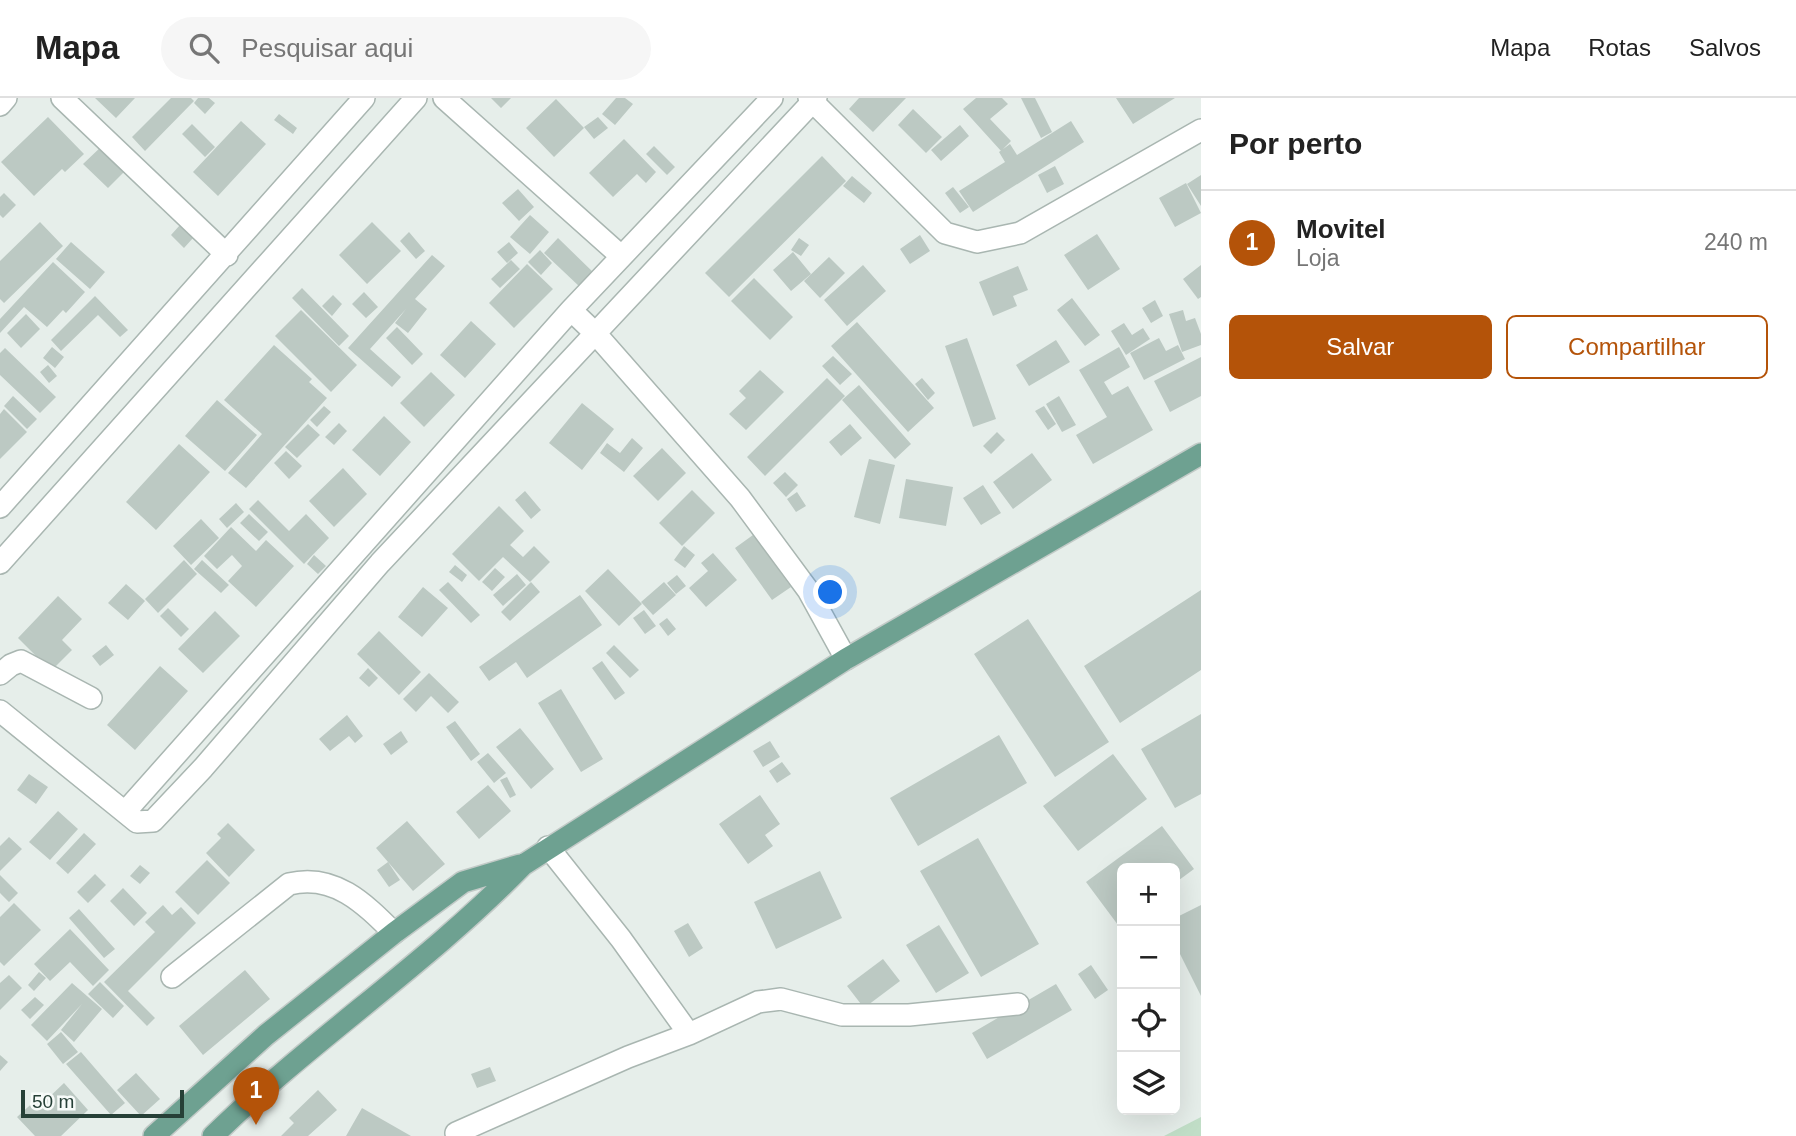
<!DOCTYPE html>
<html lang="pt">
<meta charset="utf-8">
<style>
:root{--surface:#fff;--page:#f6f6f6;--text:#222;--muted:#767676;--line:#e0e0e0;--accent:#b45309}
body{margin:0;font-family:Arial,sans-serif;background:var(--page);color:var(--text)}
.controls{position:absolute;right:21px;bottom:21px;display:grid;overflow:hidden;border-radius:10px;box-shadow:0 7px 28px #0002}
.controls button{width:63px;height:63px;display:grid;place-items:center;padding:0;border:0;border-bottom:2px solid var(--line);background:var(--surface);color:var(--text);font:35px sans-serif}
.scale{position:absolute;left:21px;bottom:18px;width:163px;box-sizing:border-box;padding-left:7px;border:4px solid #264037;border-top:0;font-size:19px;line-height:24px;white-space:nowrap;color:#264037;-webkit-text-stroke:5px #f7fbf9;paint-order:stroke}
.you{position:absolute;left:831px;top:495px;width:24px;height:24px;margin:-18px;border:5px solid #fff;border-radius:50%;background:#1a73e8;box-shadow:0 0 0 10px #1a73e833}
.badge{display:grid;place-items:center;width:46px;height:46px;border-radius:50%;background:var(--accent);color:#fff;font-size:23px;font-weight:700}
.pin{position:absolute;translate:-50% -58px;filter:drop-shadow(0 2px 4px #0008)}
.pin::after{content:'';position:absolute;top:37px;width:24px;height:21px;background:inherit;clip-path:polygon(0 0,100% 0,50% 100%)}
.list{margin:0;padding:0;list-style:none}
h2{display:flex;justify-content:space-between;align-items:center;height:91px;margin:0;padding:0 28px;font-size:30px}
h2 small{font-size:23px;font-weight:400;color:var(--muted)}
.list li{display:grid;grid-template-columns:46px 1fr auto;gap:21px;align-items:center;box-sizing:border-box;height:105px;padding:0 28px;border-top:2px solid var(--line)}
.list b{display:block;font-size:26px;white-space:nowrap}
.list p{margin:0;font-size:23px;white-space:nowrap;color:var(--muted)}
.list em{font-size:23px;font-style:normal;color:var(--muted)}
.actions{display:flex;gap:14px;padding:21px 28px}
.actions a{flex:1;padding:16px 0;border:2px solid var(--accent);border-radius:10px;text-align:center;font-size:24px;color:var(--accent)}
.actions .main{background:var(--accent);color:#fff}
.icon{flex:none;width:38px;height:38px;fill:none;stroke:currentColor;stroke-width:2;stroke-linecap:round;stroke-linejoin:round}
.map{position:relative;flex:none;width:1201px;height:1038px;overflow:hidden}
header{display:flex;align-items:center;gap:42px;box-sizing:border-box;height:98px;padding:0 35px;background:var(--surface);border-bottom:2px solid var(--line)}
header strong{font-size:33px}
nav{display:flex;gap:38px;margin-inline-start:auto;font-size:24px}
.search{width:490px;height:63px;background:var(--page);display:flex;align-items:center;gap:18px;box-sizing:border-box;padding:0 24px;border-radius:38px;color:var(--muted);font-size:26px}
main{display:flex}
aside{flex:1;background:var(--surface)}
.map>svg:first-child{display:block}
.green{fill:#c1dec7}
.building{fill:#bcc9c3}
.lines{fill:none;stroke-linecap:round;stroke-linejoin:round}
.minor-casing{stroke:#a9b6b1;stroke-width:24}
.major-casing{stroke:#c2cac7;stroke-width:24}
.minor{stroke:#fff;stroke-width:21}
.major{stroke:#6ea191;stroke-width:21}
</style>
<header>
<strong>Mapa</strong>
<div class="search"><svg class="icon" aria-label="search" viewBox="0 0 24 24"><circle cx="10" cy="10" r="6"/><path d="M15 15l6 6"/></svg>Pesquisar aqui</div>
<nav><a>Mapa</a><a>Rotas</a><a>Salvos</a></nav>
</header>
<main>
<div class="map">
<svg width="1201" height="1038" viewBox="0 0 1201 1038">
<rect width="100%" height="100%" fill="#e6eeea"/>
<path class="green" d="M1201,1019v19h-37z"/>
<path class="building" d="M95,0h40l-19,20z
M171,0h20l3,3 -49,50 -13,-14z
M198,0h11l6,5 -10,11 -11,-11z
M491,0h20l-10,10z
M616,0h9l8,6 -18,21 -13,-11z
M859,0h47l-33,34 -24,-23z
M976,0h26l6,6 -18,15 21,22 -10,10 -38,-42z
M1021,0h14l17,34 -11,6z
M1116,0h59l-42,26z
M556,1l28,29 -30,29 -28,-29z
M913,11l29,28 -16,16 -28,-28z
M279,16l18,14 -4,6 -19,-14z
M48,19l36,37 -19,18 -3,-3 -28,27 -33,-34z
M598,19l10,11 -14,11 -10,-12z
M241,23l25,23 -48,52 -25,-24z
M1071,23l13,21 -111,70 -14,-21 46,-29 -6,-10 11,-8 7,11z
M192,26l23,23 -10,10 -23,-23z
M960,27l9,11 -28,25 -10,-11z
M624,41l32,33 -10,11 -9,-9 -24,23 -24,-24z
M103,47l24,24 -19,19 -25,-24z
M654,48l21,21 -8,8 -21,-21z
M822,58l24,25 -117,116 -24,-24z
M1055,68l9,18 -17,9 -9,-18z
M1201,77v31l-14,-22z
M852,78l20,17 -8,10 -21,-17z
M1186,85l15,30 -26,14 -16,-29z
M953,89l16,20 -9,6 -15,-20z
M518,91l16,18 -15,14 -17,-18z
M4,95l12,12 -13,13 -3,-3v-18z
M530,117l19,17 -19,22 -20,-17z
M40,124l23,24 -59,57 -4,-4v-38z
M372,124l29,29 -34,33 -28,-29z
M180,127l13,13 -9,10 -13,-13z
M409,134l16,19 -9,8 -16,-18z
M1097,136l23,35 -32,21 -24,-35z
M920,137l10,16 -20,13 -10,-15z
M558,140l37,36 -14,14 -37,-35z
M799,140l10,7 -8,11 -10,-6z
M71,144l34,30 -15,17 -34,-30z
M509,144l9,11 -11,10 -10,-11z
M540,152l12,13 -11,12 -13,-13z
M793,154l18,22 -20,17 -18,-21z
M432,157l13,11 -30,33 12,10 -19,24 -13,-10 11,-14 -36,40 31,28 -9,10 -44,-39z
M829,159l16,16 -25,25 -16,-17z
M511,162l9,9 -20,19 -9,-9z
M53,164l32,30 -19,21 -3,-3 -16,17 -23,-20 -24,26v-14z
M527,166l26,25 -39,39 -25,-25z
M863,167l23,26 -39,35 -23,-26z
M1201,167v32l-3,2 -15,-20z
M1018,168l10,24 -15,6 4,10 -24,10 -14,-34z
M754,180l39,39 -23,23 -39,-39z
M302,190l47,48 -10,10 -47,-48z
M364,194l14,15 -12,11 -14,-14z
M333,197l9,9 -10,12 -10,-10z
M95,198l33,34 -8,7 -22,-22 -37,36 -10,-11z
M1072,200l28,37 -15,11 -28,-36z
M1155,202l8,16 -12,7 -9,-15z
M301,212l56,55 -26,27 -56,-56z
M1183,212l3,11 9,-3 6,16v11l-19,7 -13,-38z
M26,216l14,15 -19,19 -14,-15z
M471,223l25,23 -31,34 -25,-23z
M857,224l77,86 -26,24 -77,-86z
M1124,225l8,12 11,-7 7,11 -24,16 -15,-24z
M397,229l26,27 -11,11 -26,-27z
M967,240l29,81 -23,8 -28,-81z
M1159,240l7,13 12,-6 7,14 -41,21 -14,-27z
M1056,242l14,22 -41,24 -13,-21z
M274,247l38,34 -3,3 18,16 -81,90 -18,-15 34,-39 -38,-34z
M52,249l12,10 -9,11 -12,-10z
M1119,249l11,20 -26,15 8,13 16,-9 25,44 -60,34 -17,-29 31,-18 -28,-47z
M5,250l51,49 -16,16 -40,-38v-22z
M833,258l19,18 -12,11 -18,-19z
M1201,259v39l-31,16 -16,-31z
M48,267l9,11 -8,7 -9,-11z
M760,272l24,22 -38,38 -17,-16 17,-16 -7,-7z
M431,274l24,23 -31,32 -24,-24z
M827,280l18,18 -80,80 -18,-19z
M922,280l13,15 -7,7 -13,-16z
M859,287l52,59 -16,15 -53,-59z
M13,298l24,23 -10,10 -23,-23z
M1059,298l17,29 -14,7 -16,-28z
M217,302l40,35 -32,36 -40,-35z
M582,305l32,26 -32,41 -33,-27z
M324,308l7,6 -14,15 -7,-7z
M1044,308l12,18 -8,6 -13,-19z
M4,311l23,23 -27,27v-45z
M384,318l27,26 -31,34 -28,-26z
M339,325l8,8 -13,14 -9,-8z
M308,326l12,11 -23,23 -12,-11z
M850,326l12,14 -21,18 -12,-14z
M997,334l8,8 -14,14 -8,-8z
M632,340l11,10 -19,24 -24,-19 7,-10 13,10z
M179,346l31,28 -54,58 -30,-28z
M662,350l24,25 -28,28 -25,-25z
M286,353l16,15 -13,13 -15,-16z
M1032,355l20,27 -39,29 -20,-27z
M869,361l26,6 -15,59 -26,-7z
M343,370l24,26 -33,33 -25,-26z
M785,374l13,13 -12,12 -13,-14z
M906,381l47,8 -7,39 -47,-8z
M983,387l18,28 -20,12 -18,-27z
M692,392l23,23 -33,33 -23,-23z
M525,393l16,19 -10,9 -16,-19z
M797,394l9,14 -10,6 -9,-13z
M258,402l31,31 17,-17 23,24 -25,26 -55,-55z
M236,405l8,9 -17,16 -8,-9z
M499,408l25,25 -14,14 13,12 11,-11 16,16 -20,20 -27,-25 -24,24 -27,-27z
M249,416l19,18 -9,9 -19,-18z
M201,421l18,19 -28,27 -18,-19z
M231,429l25,24 10,-11 28,26 -38,41 -28,-26 14,-15 -10,-11 -15,14 -13,-13z
M753,437l38,52 -19,13 -37,-52z
M684,448l11,9 -10,13 -11,-8z
M713,455l24,27 -31,27 -17,-19 19,-17 -7,-8z
M314,457l12,11 -8,8 -11,-10z
M184,462l13,14 -39,39 -13,-14z
M202,462l27,25 -8,8 -27,-24z
M455,467l12,10 -5,7 -13,-10z
M495,470l10,9 -13,14 -10,-9z
M608,471l34,35 -23,22 -34,-35z
M517,476l9,11 -23,21 -10,-11z
M677,477l9,11 -10,8 -9,-11z
M448,484l32,33 -9,8 -32,-33z
M531,484l9,10 -30,29 -9,-9z
M664,484l12,13 -23,20 -12,-13z
M126,486l19,17 -17,19 -20,-17z
M423,489l25,21 -26,29 -24,-20z
M1201,492v80l-81,53 -36,-57z
M580,497l22,30 -75,53 -11,-16 -27,19 -10,-14z
M58,498l24,23 -20,21 10,10 -21,21 -33,-33z
M168,510l21,21 -8,8 -21,-21z
M644,512l12,16 -11,8 -12,-16z
M215,513l25,25 -37,37 -25,-24z
M667,520l9,11 -8,7 -9,-12z
M1028,521l81,123 -54,35 -81,-123z
M379,533l42,41 -22,23 -42,-41z
M106,547l8,10 -14,11 -8,-10z
M614,547l25,25 -9,8 -24,-25z
M602,563l23,32 -10,7 -23,-32z
M160,568l28,25 -53,59 -28,-25z
M368,570l10,10 -9,9 -10,-9z
M429,575l30,29 -11,11 -17,-17 -15,16 -13,-13z
M561,591l42,70 -22,13 -43,-69z
M1201,616v80l-26,14 -34,-59z
M347,617l16,21 -8,7 -6,-7 -19,15 -11,-12z
M455,623l25,33 -9,7 -25,-34z
M520,630l34,41 -23,20 -35,-42z
M401,633l7,11 -17,13 -8,-11z
M999,637l28,48 -109,63 -28,-48z
M770,643l10,16 -17,10 -10,-16z
M488,655l18,20 -12,10 -17,-21z
M1113,656l34,45 -69,52 -35,-45z
M782,664l9,12 -14,9 -8,-12z
M29,676l19,13 -12,17 -19,-14z
M507,679l9,18 -6,3 -10,-18z
M488,687l23,26 -32,28 -23,-27z
M760,697l20,29 -15,11 8,11 -25,18 -29,-40z
M58,713l20,18 -28,31 -21,-18z
M407,723l38,43 -32,27 -37,-43z
M228,725l27,27 -26,27 -23,-24 15,-15 -4,-4z
M1162,728l32,43 -19,14v-15h-53v53l-4,4 -32,-43z
M84,735l12,11 -28,30 -12,-11z
M9,739l13,12 -22,22v-25z
M978,740l61,106 -58,33 -61,-106z
M207,762l23,23 -32,32 -23,-23z
M388,764l12,18 -11,7 -12,-17z
M140,767l10,8 -10,11 -10,-8z
M820,773l22,47 -66,31 -22,-47z
M95,776l11,11 -18,18 -11,-11z
M0,777l18,18 -9,9 -9,-9z
M123,790l24,25 -13,13 -24,-25z
M14,805l27,27 -37,36 -4,-4v-45z
M163,807l9,10 9,-8 15,16 -68,68 27,27 -8,8 -43,-44 51,-50 -10,-10z
M1201,807v91l-26,-52v-26z
M79,811l36,40 -11,9 -35,-40z
M688,825l15,25 -14,9 -15,-26z
M939,827l30,48 -33,20 -30,-48z
M70,831l39,41 -16,16 -23,-24 -20,19 -16,-17z
M883,861l17,22 -36,27 -17,-22z
M1091,867l17,25 -13,9 -17,-25z
M245,872l25,29 -67,56 -24,-29z
M39,874l7,6 -12,13 -6,-6z
M9,877l13,13 -22,22v-27z
M100,884l24,24 -11,12 -25,-24z
M72,885l30,26 -28,33 -13,-12 21,-26 -35,37 -16,-16z
M1056,886l16,26 -85,49 -15,-26z
M35,899l9,8 -14,14 -9,-9z
M61,934l17,20 -15,12 -16,-20z
M81,954l44,51 -14,12 -45,-51z
M0,957l8,7 -8,9z
M490,969l6,14 -19,7 -6,-14z
M136,975l24,26 -19,17 -24,-26z
M64,985l24,27 -27,26h-26l-18,-19 21,-19 5,5z
M318,992l19,20 -29,26h-27l13,-13 -5,-5z
M362,1010l49,28h-65z"/>
<g class="lines">
<g class="minor-casing">
<path id="minor" d="M62,0l165,157
M444,0l177,158
M809,0l136,135 32,9 43,-9 181,-103
M0,7l6,-7
M571,212l24,23 145,165 68,92 38,69
M0,409l364,-409
M0,465l416,-465
M0,576l11,-9 10,-4 70,37
M0,613l137,111 16,-1 50,-53 177,-205 436,-465
M125,714l446,-502 201,-212
M172,879l117,-93c45,-11 75,19 105,49
M689,936l69,-32 23,-3 61,16h67l109,-11
M456,1035l172,-76 61,-23 -68,-95 -73,-92"/>
</g>
<g class="major-casing">
<path id="major" d="M154,1038l112,-101 128,-102 69,-51 57,-17
M213,1038c98,-96 214,-172 310,-271l323,-206 355,-205"/>
</g>
<use href="#minor" class="minor"/>
<use href="#major" class="major"/>
</g>
</svg>
<div class="controls">
<button>+</button>
<button>−</button>
<button><svg class="icon" aria-label="locate" viewBox="0 0 24 24"><circle cx="12" cy="12" r="6"/><path d="M12 2v4M12 18v4M2 12h4M18 12h4"/></svg></button>
<button><svg class="icon" aria-label="layers" viewBox="0 0 24 24"><path d="M12 4l9 5-9 5-9-5zM3 14l9 5 9-5"/></svg></button>
</div>
<div class="scale">50 m</div>
<div class="you"></div>
<div class="pin badge" style="left:256px;top:1027px">1</div>
</div>
<aside>
<h2>Por perto<small></small></h2>
<ul class="list">
<li><span class="badge">1</span><div><b>Movitel</b><p>Loja</p></div><em>240 m</em></li>
</ul>
<div class="actions"><a class="main">Salvar</a><a>Compartilhar</a></div>
</aside>
</main>
